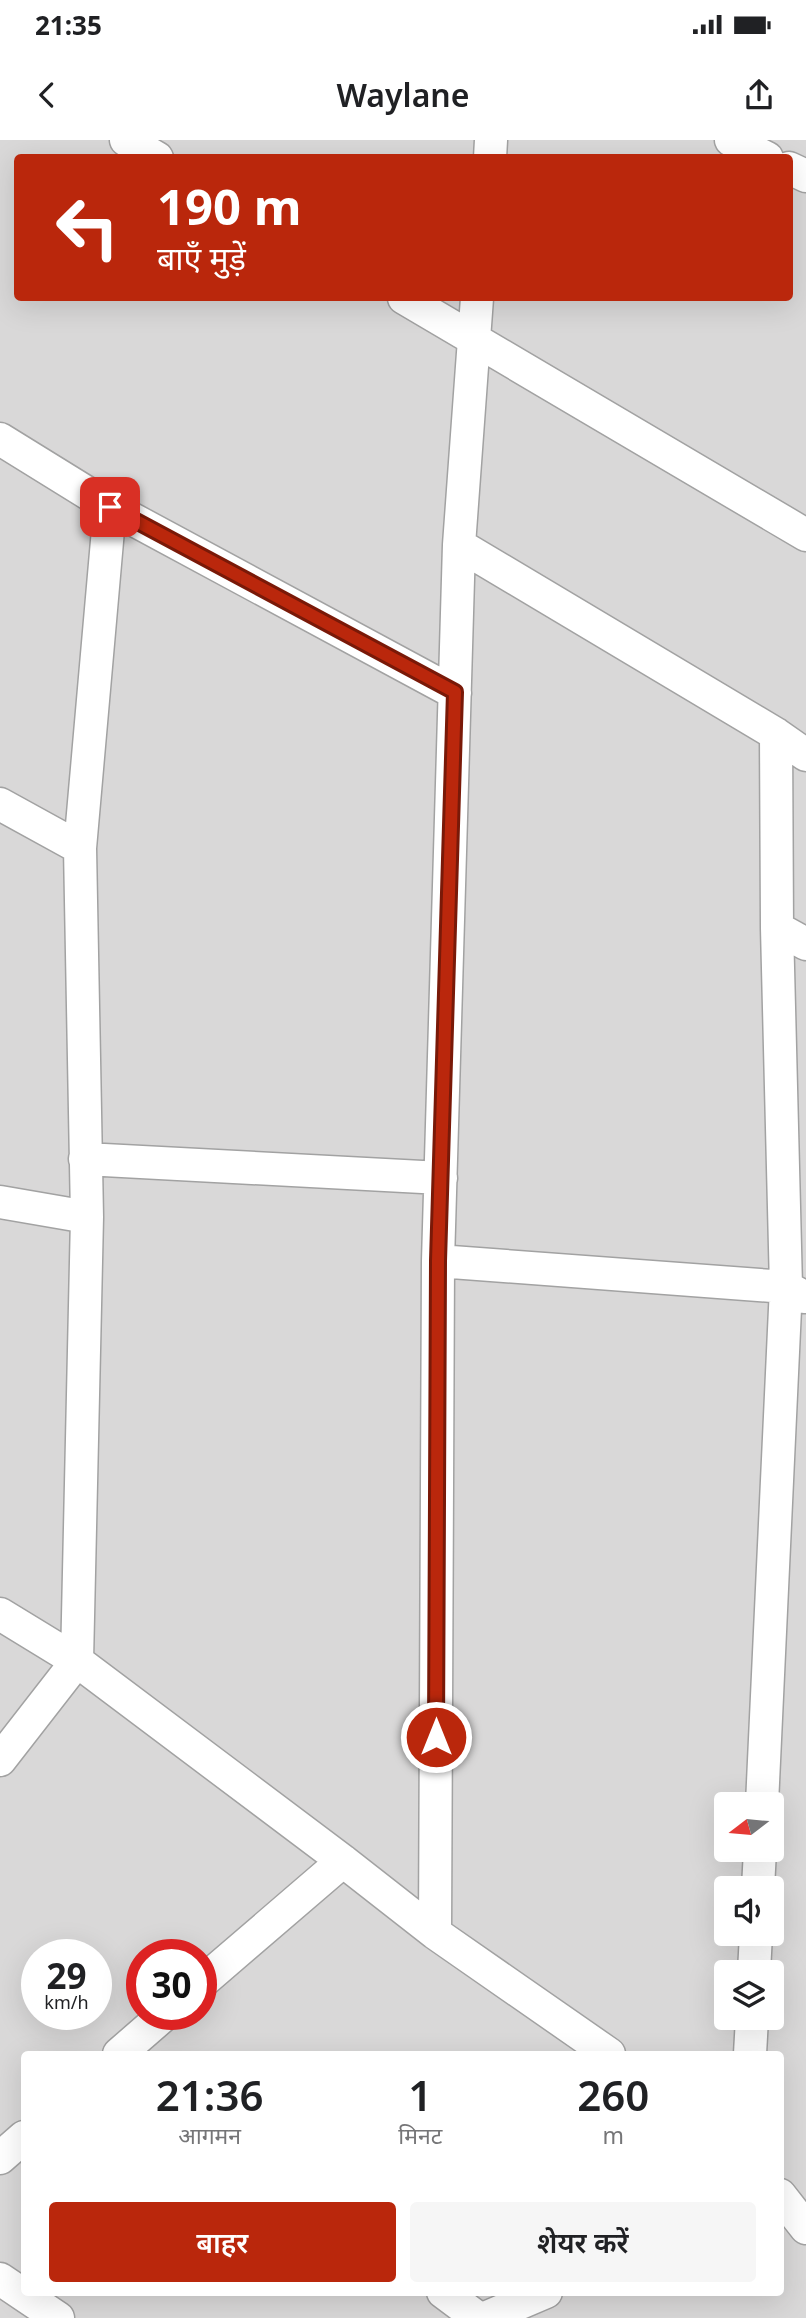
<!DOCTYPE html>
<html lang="hi">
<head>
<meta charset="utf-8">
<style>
  body { margin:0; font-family:"Noto Sans","Noto Sans Devanagari",sans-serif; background:#f6f6f6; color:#202124; height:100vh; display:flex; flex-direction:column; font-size:26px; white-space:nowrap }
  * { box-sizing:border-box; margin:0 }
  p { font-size:23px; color:#757577 }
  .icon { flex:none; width:38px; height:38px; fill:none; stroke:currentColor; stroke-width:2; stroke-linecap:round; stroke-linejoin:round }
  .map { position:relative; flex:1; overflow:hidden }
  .details { position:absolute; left:21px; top:1911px; width:763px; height:245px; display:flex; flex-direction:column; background:#fff; border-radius:7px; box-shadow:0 7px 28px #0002 }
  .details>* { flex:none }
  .hud { position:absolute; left:14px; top:14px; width:779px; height:147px; border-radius:7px; box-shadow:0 7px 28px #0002; background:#ba270c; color:#fff; overflow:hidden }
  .needle { width:46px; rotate:254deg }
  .tools { position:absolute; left:714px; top:1652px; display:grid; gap:14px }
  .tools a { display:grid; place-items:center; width:70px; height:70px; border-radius:7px; background:#fff; box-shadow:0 7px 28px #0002; font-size:35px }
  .speed { position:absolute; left:21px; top:1799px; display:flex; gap:14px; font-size:35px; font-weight:700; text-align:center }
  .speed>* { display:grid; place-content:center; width:91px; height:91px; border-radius:50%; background:#fff; box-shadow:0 7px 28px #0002; line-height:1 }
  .speed small { font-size:18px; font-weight:400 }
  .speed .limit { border:10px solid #d22; background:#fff; color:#111 }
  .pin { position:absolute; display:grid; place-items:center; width:60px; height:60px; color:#fff; margin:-30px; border-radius:14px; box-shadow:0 4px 10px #0006 }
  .me { position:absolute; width:77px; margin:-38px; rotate:0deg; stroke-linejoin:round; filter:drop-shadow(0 0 5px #0008) }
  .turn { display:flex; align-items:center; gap:24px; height:147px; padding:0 28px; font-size:32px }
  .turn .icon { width:91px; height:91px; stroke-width:2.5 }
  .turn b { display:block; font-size:49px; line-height:60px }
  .eta { display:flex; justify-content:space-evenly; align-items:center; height:119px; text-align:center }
  .eta b { font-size:42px; font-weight:600; line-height:49px }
  .primary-button { display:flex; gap:14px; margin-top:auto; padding:14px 28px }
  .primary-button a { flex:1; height:80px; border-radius:7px; background:#ba270c; color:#fff; font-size:28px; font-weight:600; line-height:80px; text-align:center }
  .primary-button a+a { background:#f6f6f6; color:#202124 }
  .status { display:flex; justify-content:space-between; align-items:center; height:49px; padding:0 35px; background:#fff; direction:ltr }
  .status svg { height:19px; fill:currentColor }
  header { display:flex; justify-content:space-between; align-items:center; height:91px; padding:0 28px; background:#fff; font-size:32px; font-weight:600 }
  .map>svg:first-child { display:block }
</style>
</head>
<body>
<div class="status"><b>21:35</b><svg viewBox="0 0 49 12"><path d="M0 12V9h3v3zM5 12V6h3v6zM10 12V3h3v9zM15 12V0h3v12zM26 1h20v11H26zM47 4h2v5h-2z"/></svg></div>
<header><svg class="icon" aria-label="back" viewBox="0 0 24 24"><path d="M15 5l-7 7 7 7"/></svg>Waylane<svg class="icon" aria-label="share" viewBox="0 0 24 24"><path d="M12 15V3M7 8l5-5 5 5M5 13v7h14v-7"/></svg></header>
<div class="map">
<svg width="806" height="2178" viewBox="0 0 806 2178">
  <rect width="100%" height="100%" fill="#eceae1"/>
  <path fill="#d9d8d8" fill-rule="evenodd" d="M0,0H806V2178H0ZM18,18H789V158H18ZM726,1664H772V1710H726ZM726,1748H772V1794H726ZM37,1815H96V1874H37ZM142,1815H201V1874H142ZM726,1832H772V1878H726ZM24,1914H780V2152H24Z"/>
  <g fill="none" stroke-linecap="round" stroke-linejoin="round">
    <defs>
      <path id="minor" d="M126,0L157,18
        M731,0L767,18
        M490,18L491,0
        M789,28L806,36
        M404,158L806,395
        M0,299L110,367L455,553
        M459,405L776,594L806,615
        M0,664L80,708
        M777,788L806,804
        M85,1019L441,1038
        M0,1062L87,1077
        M438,1121L786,1147L804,1157
        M0,1474L77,1521L343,1721L435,1793L609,1914
        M0,1620L77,1521L87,1077L80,708L110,367
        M762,1664L786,1147L777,788L776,594
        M758,1748L760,1710
        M435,1793L438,1121L459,405L477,158
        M754,1832L756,1794
        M201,1843L343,1721
        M119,1914L165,1874
        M750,1914L752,1878
        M0,2018L24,1997
        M780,2055L806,2088
        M0,2139L58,2178
        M443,2152L478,2178
        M485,2178L546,2152"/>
    </defs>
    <use href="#minor" stroke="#a2a2a2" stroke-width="35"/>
    <use href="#minor" stroke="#fff" stroke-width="32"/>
  </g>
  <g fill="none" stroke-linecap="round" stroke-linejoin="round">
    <defs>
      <path id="route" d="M110,367L455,552L438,1121L436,1597"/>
    </defs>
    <use href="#route" stroke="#791908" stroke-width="18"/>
    <use href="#route" stroke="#ba270c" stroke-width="12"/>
  </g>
</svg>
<div class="tools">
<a><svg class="needle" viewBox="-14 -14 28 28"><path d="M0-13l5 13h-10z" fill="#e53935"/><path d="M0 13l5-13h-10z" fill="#757577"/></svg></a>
<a><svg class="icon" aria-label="sound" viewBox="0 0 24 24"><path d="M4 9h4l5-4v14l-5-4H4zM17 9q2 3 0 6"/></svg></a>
<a><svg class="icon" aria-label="layers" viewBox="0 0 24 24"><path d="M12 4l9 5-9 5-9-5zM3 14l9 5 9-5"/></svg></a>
</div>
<div class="speed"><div>29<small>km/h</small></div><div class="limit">30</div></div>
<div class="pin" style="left:110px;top:367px;background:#d93025"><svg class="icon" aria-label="arrive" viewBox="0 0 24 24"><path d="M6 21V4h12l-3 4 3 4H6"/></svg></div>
<svg class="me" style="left:436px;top:1597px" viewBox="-20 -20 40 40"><circle r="17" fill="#ba270c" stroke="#fff" stroke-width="3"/><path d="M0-11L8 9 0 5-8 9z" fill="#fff"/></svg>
<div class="hud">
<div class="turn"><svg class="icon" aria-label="left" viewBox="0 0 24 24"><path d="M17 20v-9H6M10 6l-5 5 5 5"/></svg><div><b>190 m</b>बाएँ मुड़ें</div></div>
</div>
<section class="details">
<div class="eta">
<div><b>21:36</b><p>आगमन</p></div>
<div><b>1</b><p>मिनट</p></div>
<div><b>260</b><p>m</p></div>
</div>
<div class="primary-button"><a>बाहर</a><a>शेयर करें</a></div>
</section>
</div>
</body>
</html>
